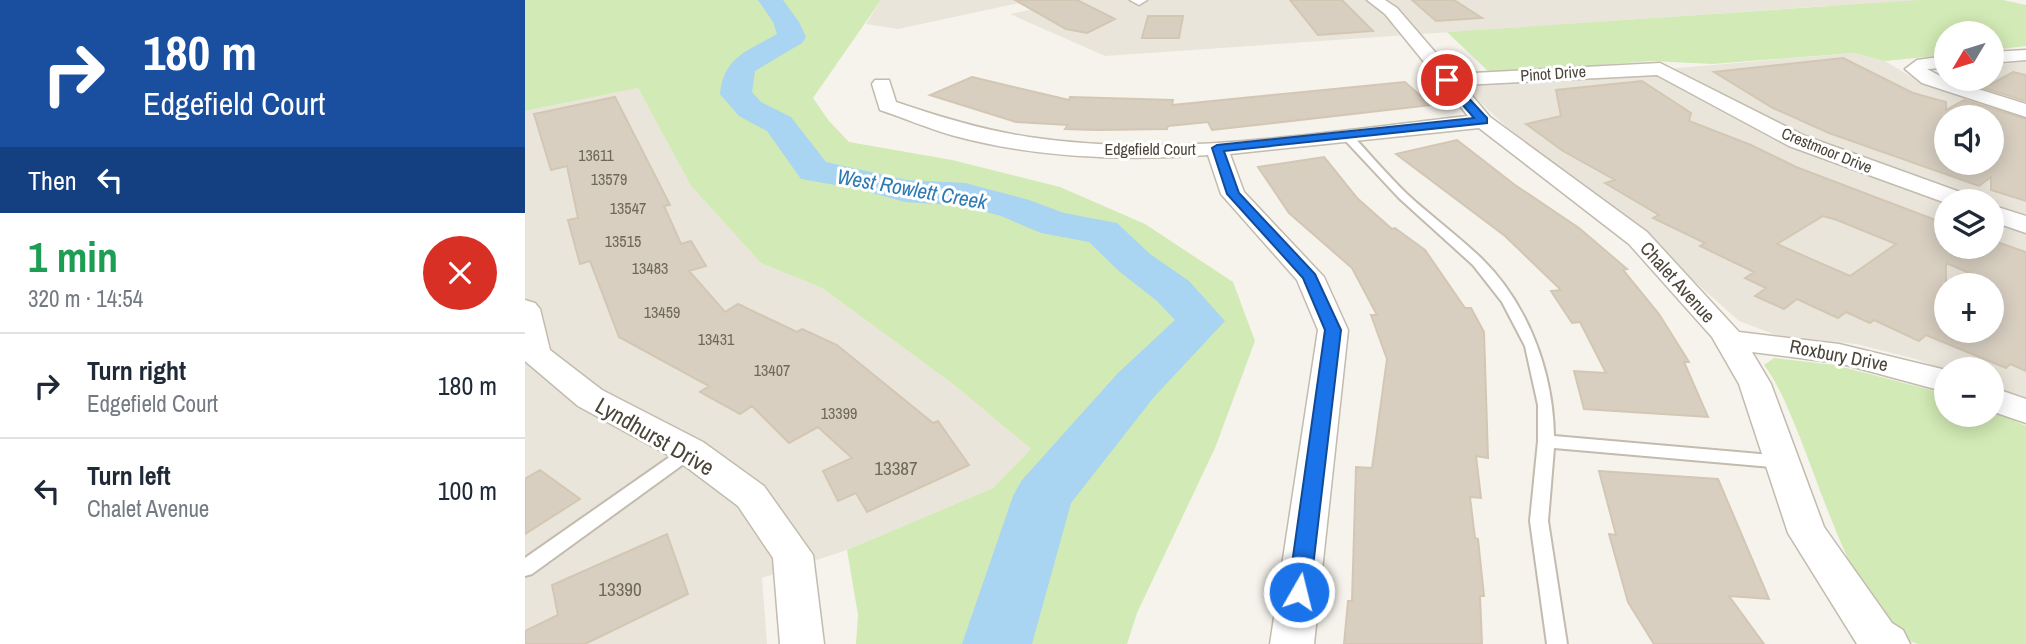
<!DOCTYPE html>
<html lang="en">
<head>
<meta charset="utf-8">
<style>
  body { margin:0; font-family:"Archivo Narrow",sans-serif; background:#f6f6f7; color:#1f2937; height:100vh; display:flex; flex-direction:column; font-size:26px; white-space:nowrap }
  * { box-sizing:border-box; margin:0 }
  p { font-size:23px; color:#747a83 }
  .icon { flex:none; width:38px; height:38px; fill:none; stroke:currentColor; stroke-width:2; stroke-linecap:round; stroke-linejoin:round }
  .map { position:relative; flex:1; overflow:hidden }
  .details { display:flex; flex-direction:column; background:#fff; width:525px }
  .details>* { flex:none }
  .top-card { background:#1a4fa0; color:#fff; overflow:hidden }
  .needle { width:46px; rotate:232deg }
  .fabs { position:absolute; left:1409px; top:21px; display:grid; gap:14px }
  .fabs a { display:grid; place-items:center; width:70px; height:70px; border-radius:50%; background:#fff; box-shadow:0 4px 18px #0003; font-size:35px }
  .pin { position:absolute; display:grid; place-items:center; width:60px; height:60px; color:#fff; margin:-30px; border:4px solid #fff; border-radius:50%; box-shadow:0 2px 7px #0007 }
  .me { position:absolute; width:77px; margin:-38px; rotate:8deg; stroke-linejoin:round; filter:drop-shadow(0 0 5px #0008) }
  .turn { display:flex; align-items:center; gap:24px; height:147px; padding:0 28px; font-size:32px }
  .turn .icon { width:91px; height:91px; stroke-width:2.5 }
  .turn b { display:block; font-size:49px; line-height:60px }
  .then { display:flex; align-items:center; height:66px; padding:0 28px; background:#0003; gap:14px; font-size:26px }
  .round { display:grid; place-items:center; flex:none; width:74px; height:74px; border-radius:37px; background:#f6f6f7 }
  .overview { display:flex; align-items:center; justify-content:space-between; height:119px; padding:0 28px }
  h1 { font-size:42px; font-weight:800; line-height:52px; color:#1e9e55 }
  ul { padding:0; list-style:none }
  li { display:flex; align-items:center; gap:21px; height:105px; padding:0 28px; border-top:2px solid #e0e1e3 }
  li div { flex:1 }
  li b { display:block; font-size:26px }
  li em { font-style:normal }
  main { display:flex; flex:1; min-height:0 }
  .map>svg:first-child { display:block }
</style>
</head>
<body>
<main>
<section class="details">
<div class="top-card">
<div class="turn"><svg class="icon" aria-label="right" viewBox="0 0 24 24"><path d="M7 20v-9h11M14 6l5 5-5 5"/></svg><div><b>180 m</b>Edgefield Court</div></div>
<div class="then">Then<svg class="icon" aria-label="left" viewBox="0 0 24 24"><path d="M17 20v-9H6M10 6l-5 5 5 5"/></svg></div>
</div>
<div class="overview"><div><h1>1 min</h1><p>320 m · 14:54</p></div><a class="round" style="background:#d93025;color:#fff"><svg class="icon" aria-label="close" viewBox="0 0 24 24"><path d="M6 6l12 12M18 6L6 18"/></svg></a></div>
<ul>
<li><svg class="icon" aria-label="right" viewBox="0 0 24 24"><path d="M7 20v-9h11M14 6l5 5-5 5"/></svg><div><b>Turn right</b><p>Edgefield Court</p></div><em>180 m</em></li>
<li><svg class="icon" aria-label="left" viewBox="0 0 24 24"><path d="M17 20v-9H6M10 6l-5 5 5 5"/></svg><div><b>Turn left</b><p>Chalet Avenue</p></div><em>100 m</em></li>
</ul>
</section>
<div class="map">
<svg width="1501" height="644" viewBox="0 0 1501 644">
  <rect width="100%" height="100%" fill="#f6f3ec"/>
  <path fill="#eae5da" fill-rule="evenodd" d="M356,0H508L373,29L341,24Z
    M552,0H1436L1357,11L1301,6L580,56L485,14Z
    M1329,53L1360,61L1385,76L1421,71V79H1466L1467,66L1501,61V402L1467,389L1466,369L1421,371L1391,359L1331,344L1251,335L1214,321L1086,207L999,143L943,91L954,85ZM1421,117H1466V163H1421ZM1421,201H1466V247H1421ZM1421,285H1466V331H1421Z
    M113,88L166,186L236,263L297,288L428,384L506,449L468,488L322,550L237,578L242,644H0V111Z"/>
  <path fill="#d2eab5" d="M0,0H356L288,98L304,121L324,142L427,160L535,187L620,224L708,282L730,341L690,448L612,613L602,644H331L333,615L322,550L468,488L506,449L428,384L297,288L236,263L166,186L113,88L0,111Z
    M1395,0H1478L1501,5V46L1467,50L1466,33H1421V55L1360,61L1329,53L1187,64L1127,61L965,73L922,32Z
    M1249,358L1310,365L1421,394V415H1466L1467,411L1501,426V644C1476,644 1451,644 1426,644C1416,644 1404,644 1394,644C1322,627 1284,422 1239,365Z"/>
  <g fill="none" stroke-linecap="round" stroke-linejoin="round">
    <path fill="#a9d4f2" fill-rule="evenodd" d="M233,0H258L274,22L281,37L277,43L230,71L227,92L236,102L266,117L301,162L382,180L440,183L504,200L539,213L592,223L625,254L664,281L700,321L629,397L546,503L507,644H437L488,496L497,480L593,373L650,320L632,301L595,272L564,242L516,233L476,216L439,206L380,202L333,189L276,179L242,131L214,116L195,94C199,56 223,51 252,34L248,22Z"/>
  </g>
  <path fill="#d8cfc1" stroke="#d3c7b4" stroke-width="2" fill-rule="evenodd" d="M490,0H552L590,19L562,33L541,29Z
    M765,0H817L848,31L793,35Z
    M887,0H929L957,18L911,21Z
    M623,16H658L654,38H617Z
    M1318,58L1388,93L1421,102V110L1439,100L1501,119V201L1466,190V177L1454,186L1304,133L1248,108L1189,72ZM1421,117H1466V163H1421Z
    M1488,72L1501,75V101L1459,88Z
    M447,77L544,100L545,97L648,100L647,105L880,82L906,105L687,130L683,122L643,126L642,129L572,130L540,129L543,125L491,122L405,95Z
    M1117,81L1166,113L1164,121L1226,145L1271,167L1421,224V247H1466V240L1501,252V371L1485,364L1481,368L1401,335L1394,341L1349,320L1345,323L1321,312L1313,318L1272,299L1259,309L1230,296L1241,288L1220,278L1229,272L1175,246L1180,243L1128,218L1134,215L1080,183L1090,180L1038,151L1001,124L1036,116L1031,90ZM1298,216L1312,220L1371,244L1325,276L1252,244ZM1421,263L1466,282V331H1421Z
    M90,97L145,205L139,206L156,244L166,241L181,266L164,271L200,312L213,304L272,332L277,329L312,345L408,423L413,421L444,465L342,512L331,493L313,501L298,471L327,458L293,427L264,443L227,406L215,414L175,392L184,386L94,337L65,261L55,264L43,220L53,218L42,166L26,170L9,114Z
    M932,140L990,185L1054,228L1102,269L1098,270L1134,314L1164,362H1159L1183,417L1059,409L1049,371L1081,373L1055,322L1047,323L1026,291L1036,290L980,236L871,154Z
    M799,157L832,198L867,229L870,228L900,250L940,308H946L959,332L963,458L951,456L956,498L945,497L950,538L953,539L959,596H955L957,644H819L823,601H827L831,467L847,468L862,359L846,315H852L827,268L764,213L733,167Z
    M15,470L55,499L0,534V479Z
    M1074,471L1193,479L1244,599L1204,596L1239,644H1129L1103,602L1084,534L1091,535Z
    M142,534L163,594L60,644H0V631L33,615L27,585Z"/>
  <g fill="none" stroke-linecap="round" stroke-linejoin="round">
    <defs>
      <path id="lane" d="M821,132L825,133C844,153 863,176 883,195C907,217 933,236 956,258C1003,304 1028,371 1029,436L1257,456L1263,458L1265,462L1263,466L1257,468L1029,448L1023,521L1042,644H1022L1005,521L1013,441V405L1000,346L977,302L948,265L874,198L817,137L816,135Z
        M165,445L171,447L173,451L171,455L7,574L0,576V558L159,447Z"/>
      <path id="street" d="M605,0H622L614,5Z
        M842,0H860L872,8L929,74L1135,63L1280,136L1446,196L1449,201H1421V203L1264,146L1132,75L938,85L965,117L1122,232L1214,332L1314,344L1421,370V392L1314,363L1227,352L1246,384L1299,527L1367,623L1378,630L1385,644H1332L1263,533L1214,384L1187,337L1104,244L954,128L705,154L719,192L799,277L823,330L789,644H745L793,330L772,280L696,194L683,155C599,161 509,158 426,135C402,128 379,118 355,110L347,84L350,80H364L371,102C415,117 458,130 504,137C649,159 799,132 943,116L860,14Z
        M1501,50V60L1466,63V52Z
        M1421,56V68L1402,69L1421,79L1501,104V117L1397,83L1380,69L1392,60Z
        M1466,205L1501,216V233L1466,221Z
        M0,300L10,303L15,309L25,350L77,390L178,442L239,486L288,555L299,644H255L248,558L213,506L152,460L53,406L0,361Z
        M1466,387L1501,399V423L1466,411Z"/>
    </defs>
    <use href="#lane" stroke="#c2bbae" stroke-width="4"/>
    <use href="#street" stroke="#c2bbae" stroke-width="3"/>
    <use href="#lane" fill="#fff" fill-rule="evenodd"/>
    <use href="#street" fill="#fff" fill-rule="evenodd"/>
  </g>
  <path fill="#1a73e8" stroke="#114b97" stroke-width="2" d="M918,78H925L962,118V123L699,151L714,193L790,274L816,330L785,592L782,598L774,601L766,598L763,592L800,330L778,278L702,194L687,148L692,145L949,118L918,82Z"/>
  <g text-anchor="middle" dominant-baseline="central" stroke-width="6" stroke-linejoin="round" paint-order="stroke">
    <g font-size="16" fill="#4b4439" stroke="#fff">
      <text transform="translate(1028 73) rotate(-4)">Pinot Drive</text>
      <text x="625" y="149">Edgefield Court</text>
      <text transform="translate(1302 150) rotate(22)">Crestmoor Drive</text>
    </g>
    <g font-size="16" fill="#6e675b">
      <text x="71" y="155">13611</text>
      <text x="84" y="179">13579</text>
      <text x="103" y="208">13547</text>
      <text x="98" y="241">13515</text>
      <text x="125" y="268">13483</text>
      <text x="137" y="312">13459</text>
      <text x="191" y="339">13431</text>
      <text x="247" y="370">13407</text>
      <text x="314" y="413">13399</text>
    </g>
    <g font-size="19" fill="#4b4439" stroke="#fff">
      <text transform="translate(1153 282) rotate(48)">Chalet Avenue</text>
      <text transform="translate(1314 355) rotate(11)">Roxbury Drive</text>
    </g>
    <g font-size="19" fill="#6e675b">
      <text x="371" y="468">13387</text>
      <text x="95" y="589">13390</text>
    </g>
    <g font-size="21" font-style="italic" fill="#2e7ab2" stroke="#fff">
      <text transform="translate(387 189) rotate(10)">West Rowlett Creek</text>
    </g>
    <g font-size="23" fill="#4b4439" stroke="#fff">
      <text transform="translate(130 436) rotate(30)">Lyndhurst Drive</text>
    </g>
  </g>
</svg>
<div class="fabs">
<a><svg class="needle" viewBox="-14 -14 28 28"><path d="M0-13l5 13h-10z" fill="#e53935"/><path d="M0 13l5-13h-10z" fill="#747a83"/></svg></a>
<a><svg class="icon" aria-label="sound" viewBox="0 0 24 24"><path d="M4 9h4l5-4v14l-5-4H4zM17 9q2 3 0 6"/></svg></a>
<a><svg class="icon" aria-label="layers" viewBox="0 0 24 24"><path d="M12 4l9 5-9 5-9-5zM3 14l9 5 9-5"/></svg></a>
<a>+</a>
<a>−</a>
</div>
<div class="pin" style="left:922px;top:80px;background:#d93025"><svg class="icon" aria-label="arrive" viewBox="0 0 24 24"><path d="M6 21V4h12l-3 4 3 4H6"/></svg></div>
<svg class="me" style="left:774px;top:592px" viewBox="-20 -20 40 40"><circle r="17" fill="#1a73e8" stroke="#fff" stroke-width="3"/><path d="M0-11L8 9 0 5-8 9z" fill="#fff"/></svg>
</div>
</main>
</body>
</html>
